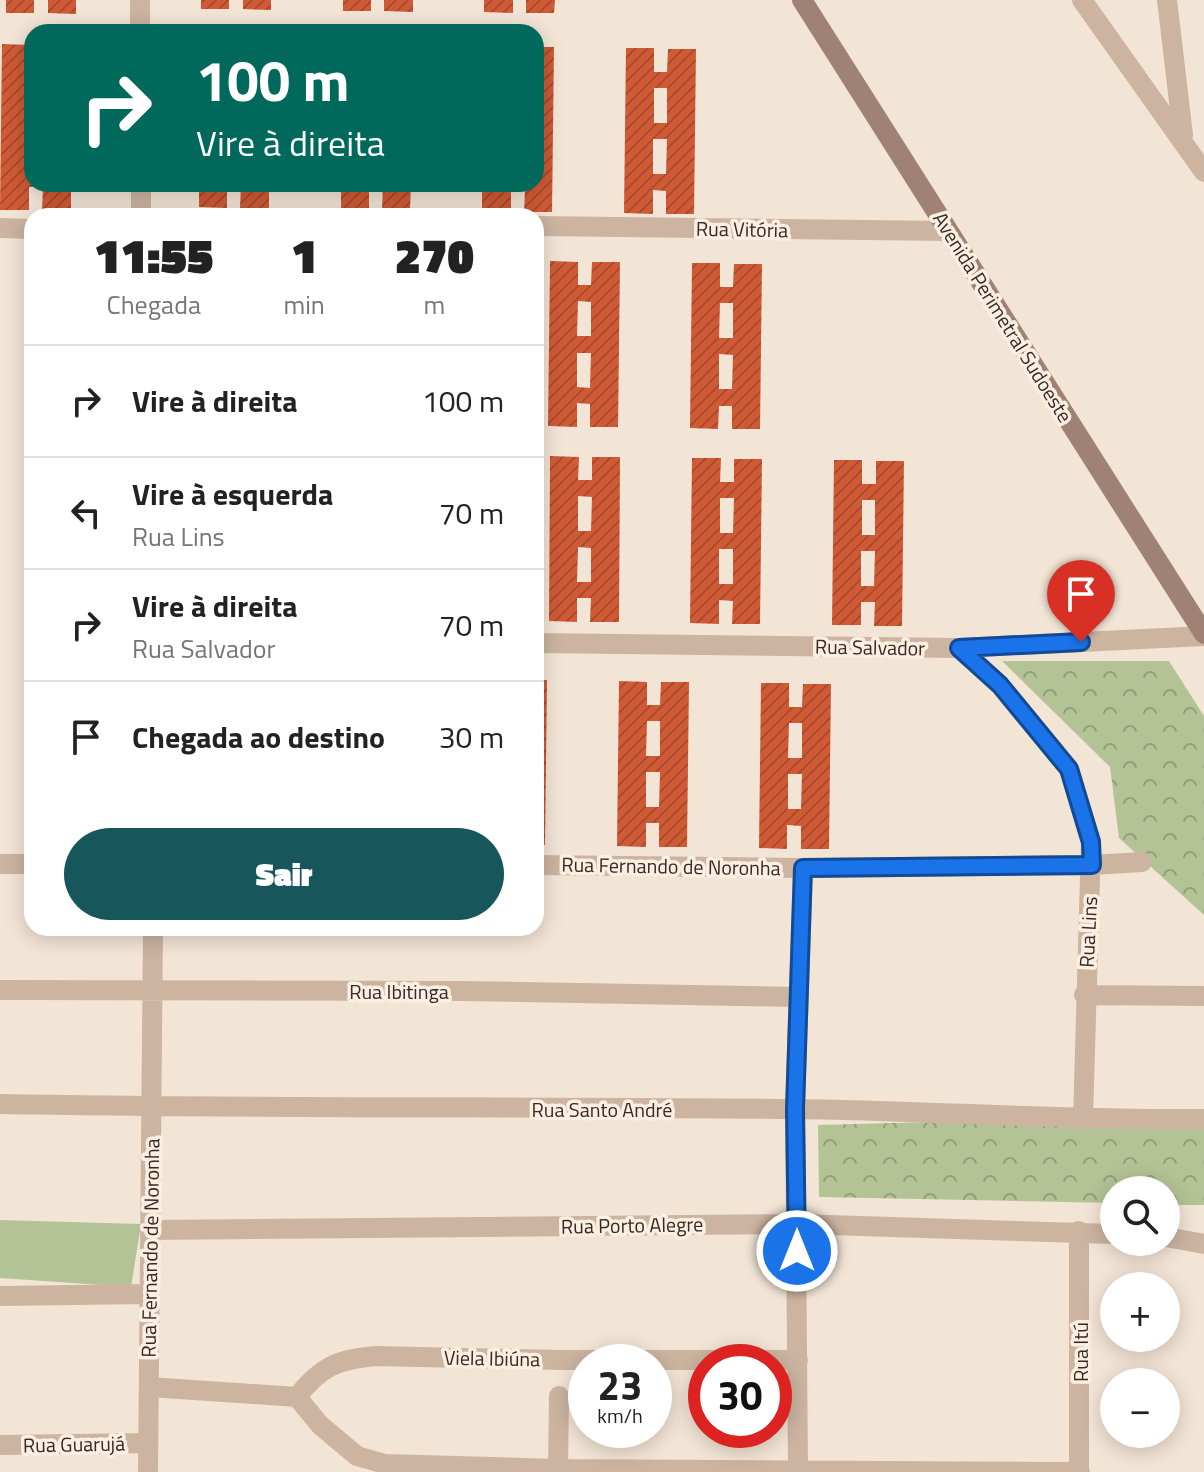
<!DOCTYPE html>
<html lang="pt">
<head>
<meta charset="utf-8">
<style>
  body { margin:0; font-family:"Titillium Web",sans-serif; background:#f2f2f2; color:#222; height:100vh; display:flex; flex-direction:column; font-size:30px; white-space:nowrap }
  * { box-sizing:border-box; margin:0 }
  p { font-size:26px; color:#767676 }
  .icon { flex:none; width:44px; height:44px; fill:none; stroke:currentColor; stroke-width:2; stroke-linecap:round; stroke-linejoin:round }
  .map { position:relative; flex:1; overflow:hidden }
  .sheet { position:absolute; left:24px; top:208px; width:520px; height:728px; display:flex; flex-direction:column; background:#fff; border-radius:24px; box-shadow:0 4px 20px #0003 }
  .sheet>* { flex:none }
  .top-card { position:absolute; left:24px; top:24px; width:520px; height:168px; border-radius:24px; box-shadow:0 4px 20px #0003; background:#00695c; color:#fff; overflow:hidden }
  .tools { position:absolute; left:1100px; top:1176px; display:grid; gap:16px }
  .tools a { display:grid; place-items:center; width:80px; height:80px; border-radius:50%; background:#fff; box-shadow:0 4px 20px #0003; font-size:40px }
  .speed { position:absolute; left:568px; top:1344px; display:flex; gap:16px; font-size:40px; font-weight:700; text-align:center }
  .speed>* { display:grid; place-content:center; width:104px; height:104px; border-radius:50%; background:#fff; box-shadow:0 4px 20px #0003; line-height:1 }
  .speed small { font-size:20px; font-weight:400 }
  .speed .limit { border:12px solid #d22; background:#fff; color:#111 }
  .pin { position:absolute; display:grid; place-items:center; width:68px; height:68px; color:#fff; margin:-82px -34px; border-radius:50% 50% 50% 0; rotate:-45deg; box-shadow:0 0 8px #0007 }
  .pin .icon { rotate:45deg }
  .me { position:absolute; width:88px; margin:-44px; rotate:0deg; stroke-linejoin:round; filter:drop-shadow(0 0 6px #0008) }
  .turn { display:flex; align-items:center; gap:28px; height:168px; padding:0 40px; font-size:36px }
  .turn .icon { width:104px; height:104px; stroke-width:2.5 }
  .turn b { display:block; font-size:56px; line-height:68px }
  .eta { display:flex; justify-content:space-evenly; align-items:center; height:136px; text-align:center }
  .eta b { font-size:48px; font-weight:800; line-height:56px }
  .cta { display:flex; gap:16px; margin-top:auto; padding:16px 40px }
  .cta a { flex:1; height:92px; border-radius:48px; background:#17565a; color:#fff; font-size:32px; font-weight:800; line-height:92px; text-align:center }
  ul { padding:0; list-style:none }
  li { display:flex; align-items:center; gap:24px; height:112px; padding:0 40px; border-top:2px solid #e0e0e0 }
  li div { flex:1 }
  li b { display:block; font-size:30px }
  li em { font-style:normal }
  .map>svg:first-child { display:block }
</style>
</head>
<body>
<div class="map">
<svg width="1204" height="1472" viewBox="0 0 1204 1472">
  <defs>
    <pattern id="forest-crowns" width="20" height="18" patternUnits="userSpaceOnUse" patternTransform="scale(2)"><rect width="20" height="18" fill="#b4c395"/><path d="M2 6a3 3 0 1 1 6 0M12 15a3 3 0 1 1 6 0" fill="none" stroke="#939f79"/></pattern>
    <pattern id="building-hatch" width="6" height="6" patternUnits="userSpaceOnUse" patternTransform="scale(2)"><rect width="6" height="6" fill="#d15a36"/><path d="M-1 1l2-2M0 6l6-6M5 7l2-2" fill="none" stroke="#aa4b2d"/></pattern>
  </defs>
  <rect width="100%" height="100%" fill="#f3e5d6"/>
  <path fill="#b4c395" d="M0,1220L141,1224L131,1287L0,1278Z"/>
  <path fill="url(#forest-crowns)" d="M1002,661H1169L1204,716V915L1119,838L1110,767Z
    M1204,1115V1205H1166V1190H1114V1203L819,1197L818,1125Z"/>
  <path fill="url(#building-hatch)" fill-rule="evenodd" d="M6,0H34V13H6Z
    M48,0H76V14L48,13Z
    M201,0H229V9H201Z
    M243,0H271V10L243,9Z
    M343,0H371V11H343Z
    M384,0H413V12L384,11Z
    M484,0H513V13L484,12Z
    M526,0H555L554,13H526Z
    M2,44L31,45L30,119H32V136H30L29,170H32V184H71V211L42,210L43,187H29V210H0Z
    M536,47H554L552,212H524L525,189L511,188V212L482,211V184H536Z
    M626,48H654V72H667L668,49H696L694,214H666V191L653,190V214L624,213ZM654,88H667V123H654ZM653,139H667L666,174H653Z
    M199,184H227V208L199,207Z
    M241,184H269V208H240Z
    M341,184H369V210H341Z
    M383,184H411L410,210H382Z
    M550,261L578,262V285H591L592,262H620L618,427H590V404L577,403V427L548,426ZM578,301L591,302V336H577ZM577,353H591L590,388L577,387Z
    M692,263H720V287H733L734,264H762L760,429H732V406H719L718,429L690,428ZM720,303H733V338H719ZM719,354L733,355L732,389H719Z
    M550,456L579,457L578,480H592V457H620L619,622H590L591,598H577V622L549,621ZM578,496L592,497L591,531H578ZM578,547L591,548V582H577Z
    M692,458H721L720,482H734V459H762L760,624H732L733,601L719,600V624L690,623ZM720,498H734L733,533H720ZM719,549H733V584H719Z
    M834,460H862V484H876V461H904L902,626H874L875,602H861V625H832ZM862,500H875V535H862ZM861,551H875L874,586H861Z
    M536,680H547L545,845H536Z
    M619,681L647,682V705H660L661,682H689L687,847H659V823H646V847L617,846ZM647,721H660V756H646ZM646,772H660L659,807H646Z
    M761,683H789V707H802L803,684H831L829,849H801V826L787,825V849L759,848ZM789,723H802V758H788ZM788,774H802L801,809H788Z"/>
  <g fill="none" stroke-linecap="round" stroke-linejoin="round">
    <path stroke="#ccb4a1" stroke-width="20" d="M140,0V32
      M1082,0L1204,172
      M1167,0L1183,135
      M141,184V216
      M536,226L948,231
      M0,228L32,229
      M536,643L959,648L1204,636
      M959,648L1000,685L1069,769L1091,842L1083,1120
      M0,864H32
      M536,865L803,868L1092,865L1142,862
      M0,990L463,991L799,997
      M1084,995L1204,996
      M0,1104C264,1109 528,1106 793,1109C930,1111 1067,1120 1204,1119
      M149,1230L797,1224L1114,1234
      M1079,1231V1472
      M1166,1237L1204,1244
      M0,1296L148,1294
      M149,1387L297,1397L320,1425L357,1456L385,1464L558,1469L1080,1472
      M297,1397C320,1367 338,1359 376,1356L560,1360H798
      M0,1445L148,1443
      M798,1469L795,1109L803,868
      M148,1472L153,928
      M558,1472L559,1396"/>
    <path stroke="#9f8273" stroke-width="20" d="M802,0L1204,634"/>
  </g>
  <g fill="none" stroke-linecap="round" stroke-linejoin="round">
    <defs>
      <path id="route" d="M797,1251L795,1109L803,868L1092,865L1091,842L1069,769L1000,685L959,648L1081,642"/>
    </defs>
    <use href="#route" stroke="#114b97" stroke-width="20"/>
    <use href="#route" stroke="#1a73e8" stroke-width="14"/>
  </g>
  <g text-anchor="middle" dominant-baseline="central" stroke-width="7" stroke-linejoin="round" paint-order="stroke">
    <g font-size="20" fill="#352a25" stroke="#fbefe2">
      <text transform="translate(742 229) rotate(1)">Rua Vitória</text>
      <text transform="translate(1003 317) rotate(58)">Avenida Perimetral Sudoeste</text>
      <text transform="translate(870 647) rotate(1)">Rua Salvador</text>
      <text transform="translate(671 866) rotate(1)">Rua Fernando de Noronha</text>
      <text transform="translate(1088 932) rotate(-87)">Rua Lins</text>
      <text x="399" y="991">Rua Ibitinga</text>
      <text x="602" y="1109">Rua Santo André</text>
      <text transform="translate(632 1225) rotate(-1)">Rua Porto Alegre</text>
      <text transform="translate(150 1248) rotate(-89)">Rua Fernando de Noronha</text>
      <text transform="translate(1080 1352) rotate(-90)">Rua Itú</text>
      <text transform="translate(492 1358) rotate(1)">Viela Ibiúna</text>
      <text transform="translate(74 1444) rotate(-1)">Rua Guarujá</text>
    </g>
  </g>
</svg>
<div class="tools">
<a><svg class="icon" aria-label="search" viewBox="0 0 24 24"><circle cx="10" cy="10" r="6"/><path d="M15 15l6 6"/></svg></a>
<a>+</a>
<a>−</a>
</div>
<div class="speed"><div>23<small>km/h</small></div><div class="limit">30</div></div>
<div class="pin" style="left:1081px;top:642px;background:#d93025"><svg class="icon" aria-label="arrive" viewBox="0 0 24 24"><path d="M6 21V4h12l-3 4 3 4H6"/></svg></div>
<svg class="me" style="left:797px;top:1251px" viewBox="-20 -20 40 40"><circle r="17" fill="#1a73e8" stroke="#fff" stroke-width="3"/><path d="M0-11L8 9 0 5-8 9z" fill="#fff"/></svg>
<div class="top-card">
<div class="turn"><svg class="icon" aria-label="right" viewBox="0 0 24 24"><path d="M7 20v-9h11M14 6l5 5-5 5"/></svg><div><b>100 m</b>Vire à direita</div></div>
</div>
<section class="sheet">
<div class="eta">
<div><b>11:55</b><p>Chegada</p></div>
<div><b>1</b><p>min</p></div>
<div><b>270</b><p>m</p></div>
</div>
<ul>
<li><svg class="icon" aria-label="right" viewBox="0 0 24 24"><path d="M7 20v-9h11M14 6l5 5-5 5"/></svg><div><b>Vire à direita</b></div><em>100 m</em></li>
<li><svg class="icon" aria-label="left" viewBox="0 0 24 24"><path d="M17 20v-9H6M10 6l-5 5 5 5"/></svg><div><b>Vire à esquerda</b><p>Rua Lins</p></div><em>70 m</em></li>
<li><svg class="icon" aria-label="right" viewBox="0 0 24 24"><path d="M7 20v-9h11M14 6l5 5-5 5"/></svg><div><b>Vire à direita</b><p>Rua Salvador</p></div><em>70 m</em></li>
<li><svg class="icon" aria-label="arrive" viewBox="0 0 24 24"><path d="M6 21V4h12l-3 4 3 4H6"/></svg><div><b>Chegada ao destino</b></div><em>30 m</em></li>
</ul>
<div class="cta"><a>Sair</a></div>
</section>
</div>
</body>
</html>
